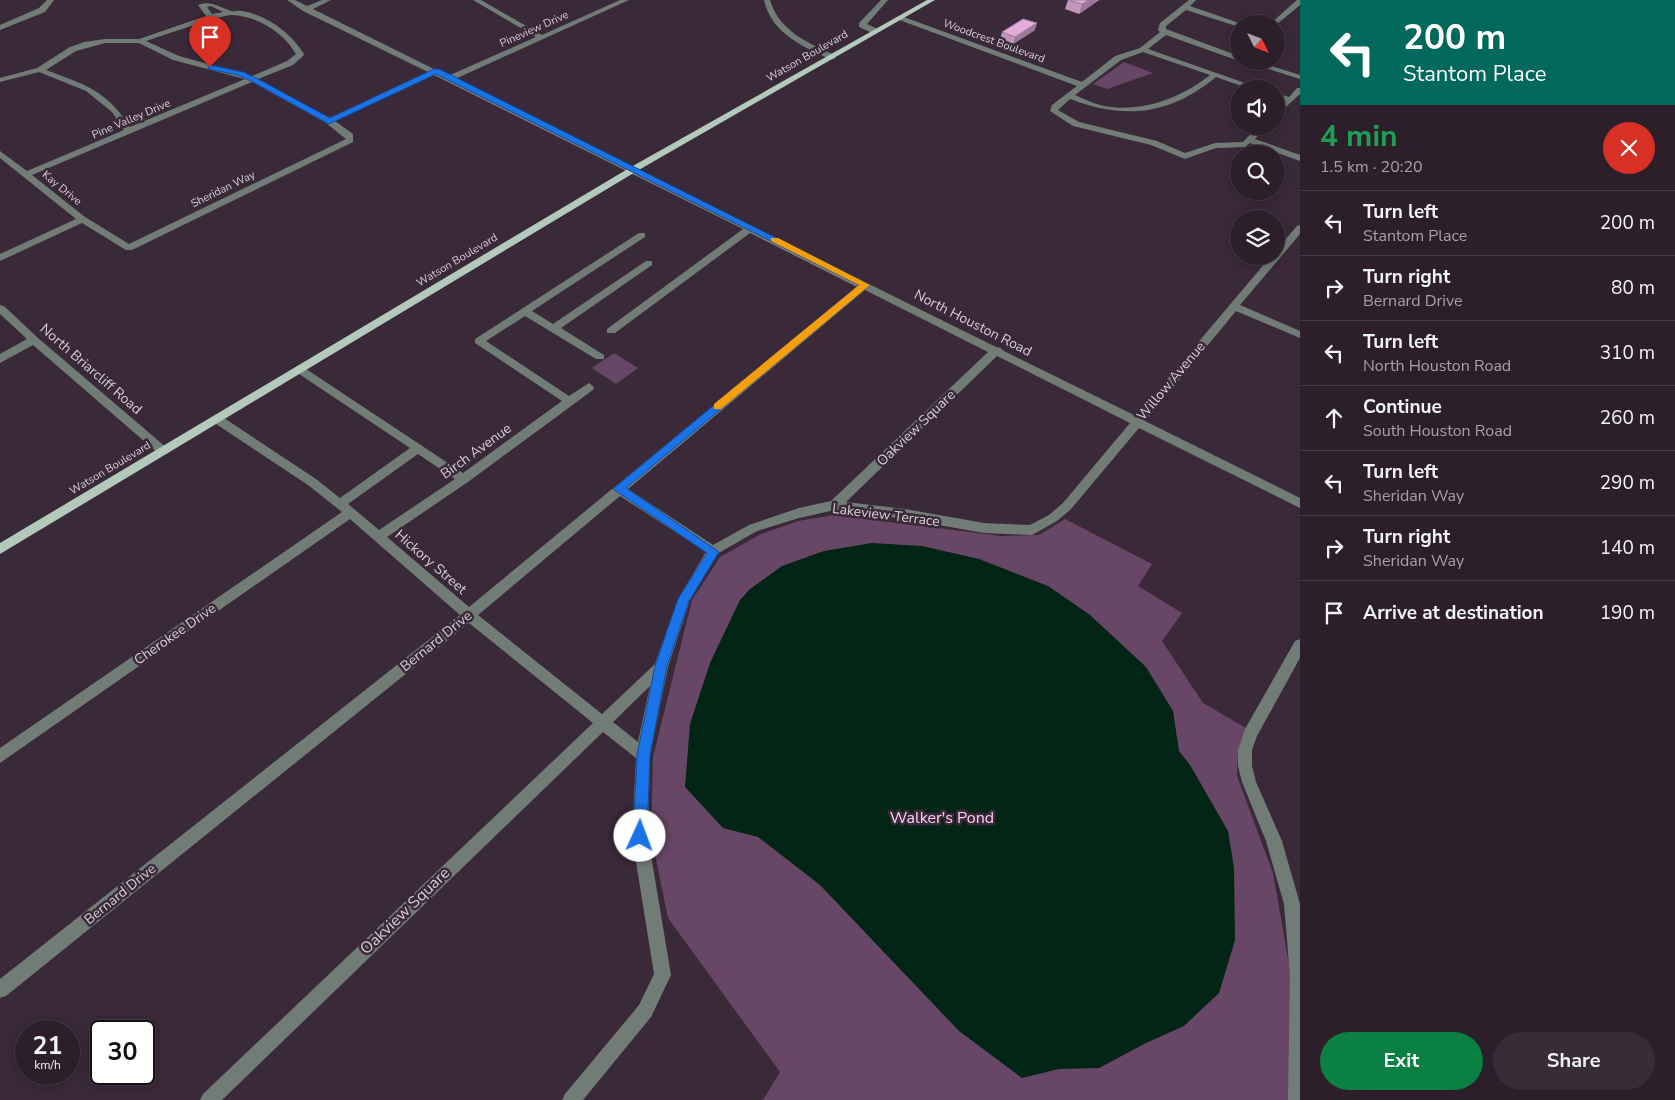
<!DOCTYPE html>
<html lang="en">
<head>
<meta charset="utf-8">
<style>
  body { margin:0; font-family:"Nunito Sans",sans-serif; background:#382c36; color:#f1f3f6; height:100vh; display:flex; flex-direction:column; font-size:19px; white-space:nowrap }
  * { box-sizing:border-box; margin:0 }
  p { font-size:16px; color:#a6a2a8 }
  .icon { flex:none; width:28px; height:28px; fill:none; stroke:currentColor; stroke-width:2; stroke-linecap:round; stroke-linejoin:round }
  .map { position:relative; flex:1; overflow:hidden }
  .sheet { display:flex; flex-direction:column; background:#2c1f2a; width:375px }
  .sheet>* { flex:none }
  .guide { background:#00695c; color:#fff; overflow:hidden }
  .needle { width:32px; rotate:132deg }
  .fabs { position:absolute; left:1230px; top:15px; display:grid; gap:10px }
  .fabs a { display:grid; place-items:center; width:55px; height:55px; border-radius:50%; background:#2c1f2a; box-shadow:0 2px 12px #0003,0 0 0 1px #483d47; font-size:25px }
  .speed { position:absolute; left:15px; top:1020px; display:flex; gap:10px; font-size:25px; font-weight:700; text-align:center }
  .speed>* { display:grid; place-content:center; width:65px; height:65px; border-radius:50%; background:#2c1f2a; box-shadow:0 2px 12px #0003,0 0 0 1px #483d47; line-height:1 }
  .speed small { font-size:12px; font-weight:400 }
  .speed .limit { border:2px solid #111; border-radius:8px; background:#fff; color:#111 }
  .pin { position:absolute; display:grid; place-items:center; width:42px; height:42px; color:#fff; margin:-51px -21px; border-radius:50% 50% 50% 0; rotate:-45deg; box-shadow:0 0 5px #0007 }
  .pin .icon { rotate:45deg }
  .me { position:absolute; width:55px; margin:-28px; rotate:2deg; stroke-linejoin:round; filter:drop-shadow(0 0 4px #0008) }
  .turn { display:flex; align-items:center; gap:18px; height:105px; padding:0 20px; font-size:22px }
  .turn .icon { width:65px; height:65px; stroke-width:2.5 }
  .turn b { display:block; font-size:35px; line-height:42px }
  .round { display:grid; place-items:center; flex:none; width:52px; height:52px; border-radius:26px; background:#382c36 }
  .overview { display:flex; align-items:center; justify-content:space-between; height:85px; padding:0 20px }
  h1 { font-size:30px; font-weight:700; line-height:38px; color:#1e9e55 }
  .action { display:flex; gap:10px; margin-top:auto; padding:10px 20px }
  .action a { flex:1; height:58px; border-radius:30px; background:#0b8043; color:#fff; font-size:20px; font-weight:700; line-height:58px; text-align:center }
  .action a+a { background:#382c36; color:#f1f3f6 }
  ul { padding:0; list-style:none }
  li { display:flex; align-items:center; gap:15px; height:65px; padding:0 20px; border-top:1px solid #483d47 }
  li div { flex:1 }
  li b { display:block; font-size:19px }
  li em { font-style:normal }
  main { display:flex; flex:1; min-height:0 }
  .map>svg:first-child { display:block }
</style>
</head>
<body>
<main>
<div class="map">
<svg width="1300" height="1100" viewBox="0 0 1300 1100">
  <rect width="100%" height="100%" fill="#3a2938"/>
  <path fill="#684665" d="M1124,62L1153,73L1107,89L1093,84Z
    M614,353L638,368L616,384L592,368Z
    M834,515L1001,536L1039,535L1065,519L1152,564L1138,586L1182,613L1162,641L1203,703L1246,728L1238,751L1237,776L1273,873L1292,981L1290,1100H763L780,1072L668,918L651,835L653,757L692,600L720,557L761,534L798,521Z"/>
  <path fill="#022515" d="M872,543L922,546L979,559L1048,586L1090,615L1146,667L1173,711L1179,751L1190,765L1228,831L1234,868L1235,940L1219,993L1184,1026L1146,1043L1099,1068L1059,1069L1022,1078L959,1031L820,885L758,837L723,828L685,787L690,724L710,663L740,600L750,589L782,566L824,551Z"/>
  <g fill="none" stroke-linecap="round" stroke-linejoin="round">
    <path fill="#727c76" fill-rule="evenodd" d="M47,0H54L45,12L0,30V25L39,8Z
      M287,0H295L307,6L322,0H331L313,9L448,76L536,37L473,0H481L542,35L620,0H629L455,79L996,347L1001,348L1002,350L1136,416L1271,256H1276V250L1297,226L1300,225V234L1240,305L1300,331V338L1236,311L1145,421L1300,498V508L1139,428L1071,509L1057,521L1032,535L984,533L905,519L835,510L799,518L757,531L717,554L690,600L668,667L650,755L648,837L671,975L651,1017L583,1100H562L565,1094L639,1005L654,974L632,837L636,758L603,732L222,1100H200L203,1094L593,723L469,623L6,996L0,998V979L460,615L350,519L0,763V748L342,512L308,485L213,422L211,419L213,416H221L316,479L340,498L410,448L296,372L295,369L300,365L463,473L562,401L475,343V339L639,233H645V237L532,311L553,324L646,261H652V265L561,328L604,355V359H596L525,316L486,341L569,396L589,383L594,387L593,390L468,482L387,537L469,607L857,287L750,233L615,333H607V329L743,229L434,75L335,121L353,134V142L132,250H126L82,223L0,261V254L76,219L0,158V151L27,171L124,130L112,112L86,91L39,72L0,82V78L37,68L70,47L84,42L105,39H139L206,16L198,5C210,0 219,7 231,11C234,12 238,10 242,11C267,15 291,33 304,54L303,56L293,65L258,79L329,118L428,72L303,11ZM211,6L223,12L212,14L207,7ZM230,15C256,15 283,32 296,54L287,61L252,76L179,56L146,41L212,19ZM105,43H139L173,60L245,79L130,127C106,90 86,85 46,70L76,51ZM252,82L326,123L346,139L129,244L85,217L32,175ZM865,290L988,352L831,501L799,508L749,525L713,545L628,489ZM997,356L1130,423L1063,503L1049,515L1030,525L984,523L905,509L846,502ZM418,454L455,479L379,530L348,504ZM620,496L706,552L678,599L655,664L602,714L478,615ZM650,686L638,742L613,722Z
      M764,0H770C779,31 808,43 835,55V59C827,59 820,54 813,51C790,40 770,26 764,0Z
      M881,0H888L867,24L878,29V33H872L859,27V23Z
      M1189,0H1196L1190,6L1242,24L1236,26L1186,10L1166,26V29L1239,56V61L1166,35L1148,49L1262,89H1250L1216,77C1170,115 1125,120 1070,99L1058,110L1079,122L1157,141L1185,153L1215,143L1243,142L1258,126H1267L1255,139L1300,155V161L1250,143L1245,147L1216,148L1185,159L1151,145L1073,126L1050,111L1052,105L1077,86L894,18L901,16L1082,82L1115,56L1140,48L1160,32L1158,30L1160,23ZM1143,52L1210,75C1181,98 1142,113 1104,106C1094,104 1084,99 1075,95L1121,60Z
      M1297,0H1300V5L1276,25L1270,24Z
      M1243,61H1256L1300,75V79Z
      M1297,88H1300V94L1276,116V109L1285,101L1276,98V93L1289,97Z
      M0,305L4,306L38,338L167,448L169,451L167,454H159L33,345L0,363V354L27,339L0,314Z
      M1300,639V658L1257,736L1252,750V766L1256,782L1282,841L1300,904V1100H1288L1290,976L1284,904L1266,841L1242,782L1238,766V750L1245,729L1295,641Z"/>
    <path fill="#b3c9bb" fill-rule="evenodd" d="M927,0H935L637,171L0,554V543L631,167Z"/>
  </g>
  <path fill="#c195bc" d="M1068,0H1099L1079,14L1065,9Z
    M1035,30L1013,44L1000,39L1002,32Z"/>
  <path fill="#9d7999" d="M1089,0H1099L1079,14L1082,4Z
    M1037,23L1035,30L1013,44L1015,37Z"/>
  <path fill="#e0addb" stroke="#9d7999" d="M1068,0H1089L1082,4Z
    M1023,19L1037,23L1015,37L1002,32Z"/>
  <path fill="#1a73e8" stroke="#114b97" d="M210,65L243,72L256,78L330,118L434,69H439L870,285L626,488L719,552L689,601L667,666L650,755L647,836L645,841L640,843L635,841L633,836L637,755L655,666L678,599L707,553L613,489L859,285L436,74L329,124L251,81L238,75L208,69Z"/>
  <path fill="#f59e0b" d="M771,238H778L870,285L721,409H714V404L859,285L771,241Z"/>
  <g text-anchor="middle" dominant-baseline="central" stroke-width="5" stroke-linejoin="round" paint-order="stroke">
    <g font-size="11" fill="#d9ced7" stroke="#3a2938">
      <text transform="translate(534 29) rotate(-24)">Pineview Drive</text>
      <text transform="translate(994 41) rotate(20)">Woodcrest Boulevard</text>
      <text transform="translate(807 56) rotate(-30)">Watson Boulevard</text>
      <text transform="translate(131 119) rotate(-23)">Pine Valley Drive</text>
      <text transform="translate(62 188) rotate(39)">Kay Drive</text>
      <text transform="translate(223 189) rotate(-26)">Sheridan Way</text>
      <text transform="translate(457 260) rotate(-31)">Watson Boulevard</text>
      <text transform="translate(110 468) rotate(-31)">Watson Boulevard</text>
    </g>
    <g font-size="14" fill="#d9ced7" stroke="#3a2938">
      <text transform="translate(973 323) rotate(27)">North Houston Road</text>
      <text transform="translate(91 369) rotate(41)">North Briarcliff Road</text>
      <text transform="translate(1171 381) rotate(-50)">Willow Avenue</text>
      <text transform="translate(916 428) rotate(-44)">Oakview Square</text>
      <text transform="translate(476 451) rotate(-36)">Birch Avenue</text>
      <text transform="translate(886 515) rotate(7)">Lakeview Terrace</text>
      <text transform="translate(431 562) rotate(41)">Hickory Street</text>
      <text transform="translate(175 634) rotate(-35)">Cherokee Drive</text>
      <text transform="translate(436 641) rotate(-39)">Bernard Drive</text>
      <text transform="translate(120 894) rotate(-39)">Bernard Drive</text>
    </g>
    <g font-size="16" fill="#fcd1f7" stroke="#3a2938">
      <text x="942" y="818">Walker's Pond</text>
    </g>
    <g font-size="16" fill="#d9ced7" stroke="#3a2938">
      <text transform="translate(405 911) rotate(-44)">Oakview Square</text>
    </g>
  </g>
</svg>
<div class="fabs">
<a><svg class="needle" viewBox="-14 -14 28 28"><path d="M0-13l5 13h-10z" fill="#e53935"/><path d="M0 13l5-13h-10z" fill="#a6a2a8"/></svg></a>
<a><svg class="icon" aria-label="sound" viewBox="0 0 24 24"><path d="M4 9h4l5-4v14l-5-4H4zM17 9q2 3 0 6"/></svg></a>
<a><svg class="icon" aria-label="search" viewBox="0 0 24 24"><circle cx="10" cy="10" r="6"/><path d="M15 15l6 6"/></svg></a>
<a><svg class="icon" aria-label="layers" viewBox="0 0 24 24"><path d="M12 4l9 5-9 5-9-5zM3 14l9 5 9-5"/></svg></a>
</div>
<div class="speed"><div>21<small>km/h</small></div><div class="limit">30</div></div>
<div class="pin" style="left:210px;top:67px;background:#d93025"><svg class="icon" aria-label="arrive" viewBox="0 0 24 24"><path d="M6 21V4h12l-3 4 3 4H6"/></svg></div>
<svg class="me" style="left:640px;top:836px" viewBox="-20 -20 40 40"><circle r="19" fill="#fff"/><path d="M0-13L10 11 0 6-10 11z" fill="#1a73e8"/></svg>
</div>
<section class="sheet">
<div class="guide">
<div class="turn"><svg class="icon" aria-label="left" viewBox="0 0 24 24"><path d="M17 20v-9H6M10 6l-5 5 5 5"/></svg><div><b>200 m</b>Stantom Place</div></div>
</div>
<div class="overview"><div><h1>4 min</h1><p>1.5 km · 20:20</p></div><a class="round" style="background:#d93025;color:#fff"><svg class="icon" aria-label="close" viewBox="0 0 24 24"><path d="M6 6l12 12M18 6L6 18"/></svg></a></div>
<ul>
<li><svg class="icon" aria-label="left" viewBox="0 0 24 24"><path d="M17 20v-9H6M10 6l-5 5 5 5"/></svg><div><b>Turn left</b><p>Stantom Place</p></div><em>200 m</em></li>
<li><svg class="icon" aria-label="right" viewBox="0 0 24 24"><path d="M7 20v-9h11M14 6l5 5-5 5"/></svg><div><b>Turn right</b><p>Bernard Drive</p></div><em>80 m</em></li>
<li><svg class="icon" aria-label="left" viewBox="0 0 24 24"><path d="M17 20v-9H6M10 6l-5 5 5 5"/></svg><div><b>Turn left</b><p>North Houston Road</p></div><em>310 m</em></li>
<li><svg class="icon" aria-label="ahead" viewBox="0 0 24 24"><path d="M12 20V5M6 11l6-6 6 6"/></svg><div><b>Continue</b><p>South Houston Road</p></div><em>260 m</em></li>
<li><svg class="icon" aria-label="left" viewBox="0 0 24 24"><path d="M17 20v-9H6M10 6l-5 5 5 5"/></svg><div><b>Turn left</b><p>Sheridan Way</p></div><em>290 m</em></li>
<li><svg class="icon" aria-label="right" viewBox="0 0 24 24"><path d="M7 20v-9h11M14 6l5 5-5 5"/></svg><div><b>Turn right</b><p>Sheridan Way</p></div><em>140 m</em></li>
<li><svg class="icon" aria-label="arrive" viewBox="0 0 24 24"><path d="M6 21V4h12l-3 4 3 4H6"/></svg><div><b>Arrive at destination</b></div><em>190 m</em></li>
</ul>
<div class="action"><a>Exit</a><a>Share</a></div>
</section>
</main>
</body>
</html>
